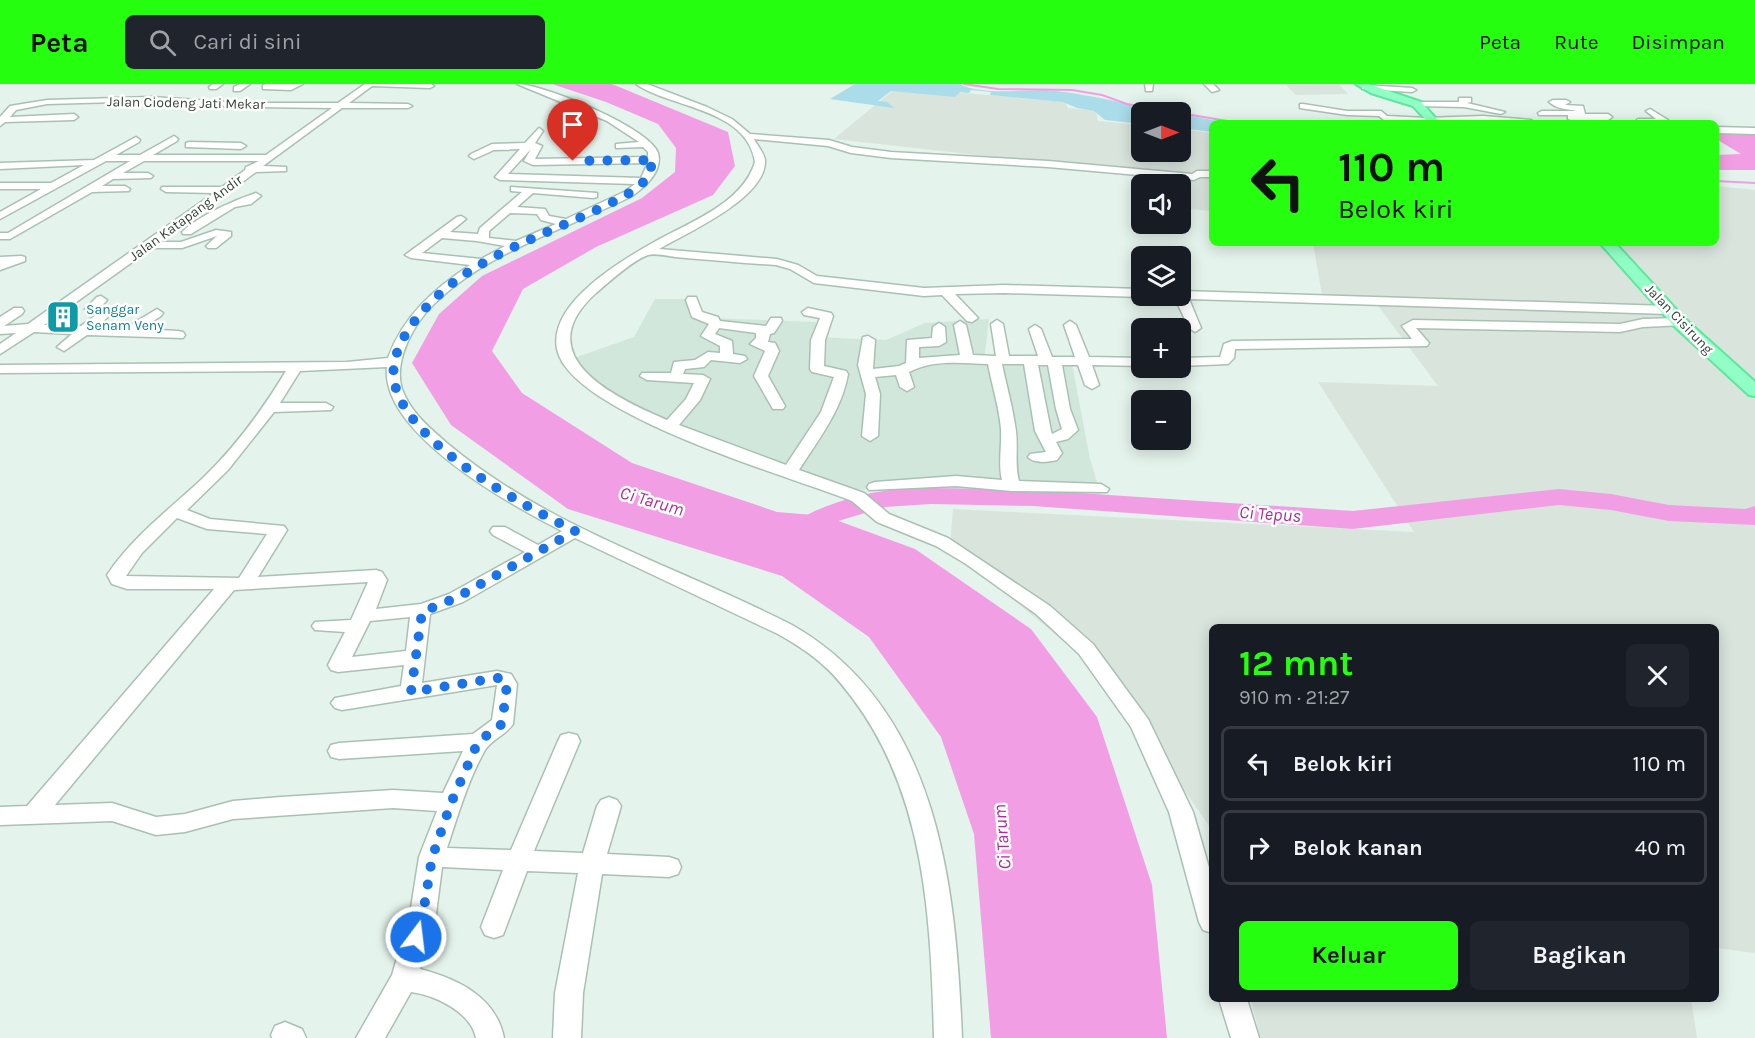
<!DOCTYPE html>
<html lang="id">
<head>
<meta charset="utf-8">
<style>
  body { margin:0; font-family:Karla,sans-serif; background:#20242c; color:#f1f3f6; height:100vh; display:flex; flex-direction:column; font-size:22px; white-space:nowrap }
  * { box-sizing:border-box; margin:0 }
  p { font-size:20px; color:#9ea1a6 }
  .icon { flex:none; width:33px; height:33px; fill:none; stroke:currentColor; stroke-width:2; stroke-linecap:round; stroke-linejoin:round }
  .map { position:relative; flex:1; overflow:hidden }
  .panel { position:absolute; left:1209px; top:540px; width:510px; height:378px; display:flex; flex-direction:column; background:#171b24; border-radius:9px; box-shadow:0 3px 15px #0003 }
  .panel>* { flex:none }
  .banner { position:absolute; left:1209px; top:36px; width:510px; height:126px; border-radius:9px; box-shadow:0 3px 15px #0003; background:#25ff0f; color:#111; overflow:hidden }
  .needle { width:39px; rotate:90deg }
  .buttons { position:absolute; left:1131px; top:18px; display:grid; gap:12px }
  .buttons a { display:grid; place-items:center; width:60px; height:60px; border-radius:9px; background:#171b24; box-shadow:0 3px 15px #0003; font-size:30px }
  .pin { position:absolute; display:grid; place-items:center; width:51px; height:51px; color:#fff; margin:-62px -26px; border-radius:50% 50% 50% 0; rotate:-45deg; box-shadow:0 0 6px #0007 }
  .pin .icon { rotate:45deg }
  .me { position:absolute; width:66px; margin:-33px; rotate:15deg; stroke-linejoin:round; filter:drop-shadow(0 0 4px #0008) }
  .turn { display:flex; align-items:center; gap:21px; height:126px; padding:0 30px; font-size:27px }
  .turn .icon { width:78px; height:78px; stroke-width:2.5 }
  .turn b { display:block; font-size:42px; line-height:51px }
  .round { display:grid; place-items:center; flex:none; width:63px; height:63px; border-radius:9px; background:#20242c }
  .headline { display:flex; align-items:center; justify-content:space-between; height:102px; padding:0 30px }
  h1 { font-size:36px; font-weight:700; line-height:45px; color:#25ff0f }
  .button { display:flex; gap:12px; margin-top:auto; padding:12px 30px }
  .button a { flex:1; height:69px; border-radius:9px; background:#25ff0f; color:#111; font-size:24px; font-weight:700; line-height:69px; text-align:center }
  .button a+a { background:#20242c; color:#f1f3f6 }
  ul { padding:0; list-style:none }
  li { display:flex; align-items:center; gap:18px; height:75px; margin:0 12px 9px; padding:0 18px; border:3px solid #363941; border-radius:9px }
  li div { flex:1 }
  li b { display:block; font-size:22px }
  li em { font-style:normal }
  header { display:flex; align-items:center; gap:36px; box-sizing:border-box; height:84px; padding:0 30px; background:#25ff0f; color:#111 }
  header strong { font-size:28px }
  nav { display:flex; gap:33px; margin-inline-start:auto; font-size:21px }
  .search { width:420px; height:54px; background:#20242c; display:flex; align-items:center; gap:15px; box-sizing:border-box; padding:0 21px; border-radius:9px; color:#9ea1a6; font-size:22px }
  .map>svg:first-child { display:block }
</style>
</head>
<body>
<header>
<strong>Peta</strong>
<div class="search"><svg class="icon" aria-label="search" viewBox="0 0 24 24"><circle cx="10" cy="10" r="6"/><path d="M15 15l6 6"/></svg>Cari di sini</div>
<nav><a>Peta</a><a>Rute</a><a>Disimpan</a></nav>
</header>
<div class="map">
<svg width="1755" height="954" viewBox="0 0 1755 954">
  <rect width="100%" height="100%" fill="#e4f3eb"/>
  <path fill="#d2e7db" d="M655,215H686L707,234L816,238L815,253L886,256L925,239L989,235L984,278L1072,280L1090,375L1101,411L828,405L598,314L560,279L634,253Z"/>
  <path fill="#d9e4dd" d="M1285,0H1339L1348,10L1296,11Z
    M897,3L1065,18L1068,24L1096,27L1098,37L1141,41L1142,68H1180L1181,45L1212,49V127L1181,124L1180,100H1142L1141,120L1134,119L1141,89L834,55Z
    M1716,102L1755,106V869L1716,864V543H1212V746L1103,590L950,463L953,425L1414,448L1318,298L1438,302L1373,215L1322,211L1313,159H1716Z
    M1251,915H1691L1697,954H1260Z"/>
  <path fill="#abdce9" d="M855,0H959C987,13 1025,4 1056,7C1094,11 1132,22 1169,28H1142L1141,40L1105,36L1094,27L1077,24L1063,18L990,11L991,8L971,6L969,9L960,8L955,13L891,7L878,17L887,18L894,24L830,15Z
    M1181,30L1228,39H1212V48L1181,44Z"/>
  <path fill="#f29ee4" d="M552,0H612L728,48L735,82L713,111L596,163L523,205L492,267L522,309L632,379L777,428L825,432L915,465L1031,545L1097,633L1152,801L1167,954H991L974,750L941,653L869,553L782,492L568,425L451,341L412,279L439,230L482,192L642,114L675,88L676,64L658,40L606,18Z
    M1716,49L1755,51V86H1716V71L1741,70L1716,55Z"/>
  <g fill="none" stroke-linecap="round" stroke-linejoin="round">
    <path stroke="#f29ee4" stroke-width="2" d="M964,0L998,5L1072,6L1102,11L1127,20L1239,39
      M1716,97L1755,99"/>
    <path fill="#f29ee4" fill-rule="evenodd" d="M931,404L1033,406L1353,427L1559,405L1611,410L1669,421L1745,425L1755,422V441L1669,437L1611,426L1559,421L1353,445L1033,422L931,420L885,423L835,438L802,459L792,462L782,459L777,453C793,430 856,410 884,407C899,404 915,405 931,404Z"/>
    <defs>
      <path id="minor" d="M213,0H223L216,5H210L209,3Z
        M240,0H250L240,7H234V3Z
        M267,0H303L291,6L263,5V1Z
        M365,0H431L434,2L430,4L372,2L349,19L408,20L412,22L408,24H342L263,82L286,83V87L256,88L161,158H181L216,146L231,148V152L216,164H208L206,162L217,152L182,164H152L44,241L81,242L96,231L85,225L97,213L101,212L107,216L100,224L111,230L97,243L124,245L157,225L163,229L161,232L140,245L178,247L183,248L185,251L183,254L87,251L64,267L57,263L72,250L34,248L0,270V260L16,249L0,250V233L14,224H22L24,227L22,230L4,242L28,240L214,109L166,108L161,105L162,103H222L245,86L246,83L259,77H144L123,89H148L153,92L151,94L113,95L102,102H125L130,105L129,107L92,108L10,155H0V149H8L130,77H106L0,135V128L41,105H0V99H51L84,81L0,85V79L94,76L136,53L140,56L139,58L116,71H140L174,52L178,55L177,57L153,71H266L332,24L243,23L152,17L47,20L16,26L10,33L74,30L78,33L74,36L5,38L0,42V33L10,22L47,16L152,13L243,19H338Z
        M517,0C543,0 650,44 658,69C663,87 645,103 632,112C565,146 488,167 434,220C414,239 393,277 402,305C410,328 430,344 448,360C548,444 677,482 792,541C939,625 956,802 962,954H934C931,838 926,712 853,615C844,603 835,591 823,581C810,569 794,559 778,550L575,454L463,518L430,530L422,599L497,587L511,590L517,600L513,640C506,651 492,655 485,666C468,696 458,731 447,764L511,766L558,657L561,651L569,649L577,651L580,657L534,767L583,769L597,722L601,716L609,713L617,716L621,722L607,770L669,773L678,776L681,783L678,790L669,793L602,790L583,909L581,954H553L555,909L578,789L527,787L503,851L494,854L485,851L481,843L503,786L442,783L436,830L420,885C458,895 496,913 504,954H476C471,928 435,911 411,908L385,954H356L392,891L410,830L419,773L437,727L393,724L233,735L185,748L156,751L112,737L0,741V723L27,722L214,505H127L112,500L107,491C133,452 170,425 204,393C237,361 263,325 286,287L0,289V281L347,278L388,274C403,232 434,205 470,181L411,174L405,171L457,133L461,132L466,135L450,148L478,150L480,144L522,108L511,107V103L597,109V113L593,114L533,109L517,123L545,125L549,132L566,135L624,108L635,100L500,96L495,93L520,65L494,66L474,75L469,72L471,70L492,60L525,59L539,44L543,47L535,59L542,62L535,75L648,73V68L643,63L616,64V60L639,58L607,37ZM531,65L524,77L533,81L648,79L641,94L508,90ZM510,129L537,130L541,136L556,140L516,157L489,154V147ZM442,154L477,157L505,162L481,175L422,169ZM387,283C380,349 511,421 562,447L538,461L505,443H493L490,447L493,451L525,468L449,510L421,520L376,525L387,496L382,488L376,486L258,493L287,446L284,442L210,435L187,426L228,386L274,328L331,326L333,323L326,319H280L300,287ZM177,434L207,445L267,450L239,494L126,492L142,469ZM368,498L351,536L315,538L312,542L315,546L345,548L328,581L331,586L338,588L404,581L401,602L335,614L331,619L335,624L342,626L497,601L492,636L473,650L339,659L331,661L328,667L331,673L339,675L463,667L443,709L393,706L281,713L233,717L185,730L156,733L112,719L55,721L234,506ZM410,533L406,567L352,573L370,537Z
        M636,0H647L707,23L732,35L750,50L829,56L852,63L891,68L1048,77L1192,90L1197,87H1212V93H1200L1194,96L1048,83L891,74L851,69L828,62L754,55C757,61 764,69 765,76C767,114 686,149 659,165L777,175L798,181L817,192L924,204L1004,201L1142,205V212H1146L1142,213L1004,209L955,210L978,234L972,238L967,237L942,211L924,212L814,199L790,185L776,181C743,179 709,176 675,173C668,172 655,169 648,171C633,176 609,198 596,209C526,272 615,314 667,336L686,315L694,299L647,296L640,292L642,289H671L674,278L695,276L708,268L720,269V262L701,252L709,240L692,233L686,216L688,213H696L702,228L718,233L720,237L766,242L771,234H781L782,237L774,249L770,250L768,258L775,259L779,267L768,292L785,322L783,325H773L754,292L765,267L750,260L756,254V249L719,244L715,250L732,257L733,270L745,272L747,275L740,279L711,276L704,283L685,285L683,290L703,291L710,295L700,316L679,341L786,381L821,328L834,293L812,288L810,285L811,256L820,234L804,231L802,228L808,224L831,229L833,232L825,256L824,282L846,287L848,290C842,326 818,356 799,386L864,409L889,430L948,454L1050,522L1093,560L1148,635L1193,728L1212,794V849L1203,846L1199,838L1169,728L1131,643L1079,570L1036,530L966,480L936,462L877,438L852,417C792,393 570,330 557,265C548,219 622,176 656,157C690,138 743,119 755,78C747,24 670,24 636,0Z
        M1145,0H1153L1152,7H1146Z
        M1204,0H1213L1219,6L1212,8Z
        M1365,1L1412,4L1416,6L1412,8L1362,5V1Z
        M1459,14H1471V18L1467,19L1505,28L1501,30L1464,23L1417,22L1413,20L1417,18H1459Z
        M1553,16H1566L1570,18L1565,21L1583,22L1585,30H1608L1612,33L1608,36H1571L1568,35V31H1539L1538,29L1542,27H1577C1566,25 1557,25 1549,18Z
        M1303,20L1347,27H1381L1387,32L1426,34L1483,32L1531,36L1535,39H1424L1385,37L1379,32L1347,31L1300,24V20Z
        M1650,25L1668,36L1669,39H1634L1638,35H1656L1646,27Z
        M1716,43L1755,44V50L1716,49Z
        M189,58L241,59L246,62L241,65L186,63V59Z
        M256,109L261,112L251,120L235,123L191,150H183L182,148C198,132 235,116 256,109Z
        M21,172L25,173V177L0,186V173Z
        M1181,207L1668,222L1674,226L1668,230L1189,215L1201,244L1195,248L1189,244L1174,212H1180Z
        M1679,234L1685,238L1684,241L1643,243L1620,248L1416,244L1429,259L1427,262L1235,265L1234,274L1228,280L1180,282V274L1220,273L1224,260L1232,257L1412,255L1402,242L1413,236L1620,240L1643,235Z
        M997,236L1003,240L1009,272H1038L1029,245L1035,241L1041,245L1052,273H1075L1064,241L1070,237L1076,241L1089,273L1142,274V282L1092,281L1099,301L1092,305L1085,301L1078,281H1062L1070,325L1078,346L1068,355L1056,358L1062,369L1057,376C1048,378 1034,380 1028,373L1030,370L1046,368L1035,347L1024,280H1002C1006,300 1012,320 1015,341C1019,360 1014,379 1019,397L1101,400L1109,405L1107,408L1012,407L956,402L869,406L867,403L869,400L875,398L956,392L1002,396C998,380 1002,362 1001,345C999,323 992,301 988,280C961,279 934,275 909,288L914,303L907,307L900,303L896,291L875,293L880,310L878,352L870,357L862,352L866,310L858,281L863,253L868,252L875,256L873,285L899,282L906,279L907,256L932,254L933,243L939,239L945,243L946,258L939,262L919,263V274L960,271L954,241L960,237L966,241L973,271L996,272L991,240ZM1038,281H1048L1056,325L1062,345L1052,350L1051,347Z
        M1219,915H1247L1259,954H1231Z
        M285,938L302,945L306,954H272L271,951L275,942Z"/>
      <path id="major" d="M1356,0H1368L1421,18L1440,39H1429L1413,22L1371,9Z
        M1600,159H1615L1685,235L1755,298V312L1749,311L1673,241Z"/>
    </defs>
    <use href="#minor" stroke="#a9c1b3" stroke-width="3"/>
    <use href="#major" stroke="#5ee79c" stroke-width="4"/>
    <use href="#minor" fill="#fff" fill-rule="evenodd"/>
    <use href="#major" fill="#91ffc5" fill-rule="evenodd"/>
  </g>
  <g fill="none" stroke-linecap="round" stroke-linejoin="round">
    <path stroke="#1a73e8" stroke-width="10" stroke-dasharray="0 18" d="M416,853L423,830L432,774L451,719L478,658L502,640L507,600L504,595L497,594L411,608L422,528L456,514L575,447C523,421 404,359 394,296C388,257 432,213 461,193C512,158 574,140 628,110L645,97L654,76L573,77"/>
  </g>
  <defs>
    <symbol id="building-square" viewBox="-11 -11 22 22"><rect x="-9" y="-9" width="18" height="18" rx="4" fill="#0f9aa8" stroke="#fff"/><path d="M-4-6H4V6H1V3H-1V6H-4ZM-2.5-4.3h1.7v1.8h-1.7ZM.8-4.3h1.7v1.8H.8ZM-2.5-1h1.7V.8h-1.7ZM.8-1h1.7V.8H.8Z" fill="#fff"/></symbol>
  </defs>
  <g fill-rule="evenodd">
    <use href="#building-square" x="44" y="214" width="38" height="38"/>
  </g>
  <g text-anchor="middle" dominant-baseline="central" stroke-width="5" stroke-linejoin="round" paint-order="stroke">
    <g font-size="14" fill="#34453a" stroke="#fff">
      <text transform="translate(186 19) rotate(1)">Jalan Ciodeng Jati Mekar</text>
      <text transform="translate(186 134) rotate(-36)">Jalan Katapang Andir</text>
      <text transform="translate(1679 235) rotate(46)">Jalan Cisirung</text>
    </g>
    <g font-size="14" fill="#0d838f" stroke="#fff" text-anchor="start">
      <text x="86" y="225">Sanggar<tspan x="86" dy="16">Senam Veny</tspan></text>
    </g>
    <g font-size="18" font-style="italic" fill="#b32a9b" stroke="#fff">
      <text transform="translate(652 417) rotate(16)">Ci Tarum</text>
      <text transform="translate(1270 430) rotate(4)">Ci Tepus</text>
      <text transform="translate(1002 753) rotate(-95)">Ci Tarum</text>
    </g>
  </g>
</svg>
<div class="buttons">
<a><svg class="needle" viewBox="-14 -14 28 28"><path d="M0-13l5 13h-10z" fill="#e53935"/><path d="M0 13l5-13h-10z" fill="#9ea1a6"/></svg></a>
<a><svg class="icon" aria-label="sound" viewBox="0 0 24 24"><path d="M4 9h4l5-4v14l-5-4H4zM17 9q2 3 0 6"/></svg></a>
<a><svg class="icon" aria-label="layers" viewBox="0 0 24 24"><path d="M12 4l9 5-9 5-9-5zM3 14l9 5 9-5"/></svg></a>
<a>+</a>
<a>−</a>
</div>
<div class="pin" style="left:573px;top:77px;background:#d93025"><svg class="icon" aria-label="arrive" viewBox="0 0 24 24"><path d="M6 21V4h12l-3 4 3 4H6"/></svg></div>
<svg class="me" style="left:416px;top:853px" viewBox="-20 -20 40 40"><circle r="17" fill="#1a73e8" stroke="#fff" stroke-width="3"/><path d="M0-11L8 9 0 5-8 9z" fill="#fff"/></svg>
<div class="banner">
<div class="turn"><svg class="icon" aria-label="left" viewBox="0 0 24 24"><path d="M17 20v-9H6M10 6l-5 5 5 5"/></svg><div><b>110 m</b>Belok kiri</div></div>
</div>
<section class="panel">
<div class="headline"><div><h1>12 mnt</h1><p>910 m · 21:27</p></div><a class="round"><svg class="icon" aria-label="close" viewBox="0 0 24 24"><path d="M6 6l12 12M18 6L6 18"/></svg></a></div>
<ul>
<li><svg class="icon" aria-label="left" viewBox="0 0 24 24"><path d="M17 20v-9H6M10 6l-5 5 5 5"/></svg><div><b>Belok kiri</b></div><em>110 m</em></li>
<li><svg class="icon" aria-label="right" viewBox="0 0 24 24"><path d="M7 20v-9h11M14 6l5 5-5 5"/></svg><div><b>Belok kanan</b></div><em>40 m</em></li>
</ul>
<div class="button"><a>Keluar</a><a>Bagikan</a></div>
</section>
</div>
</body>
</html>
